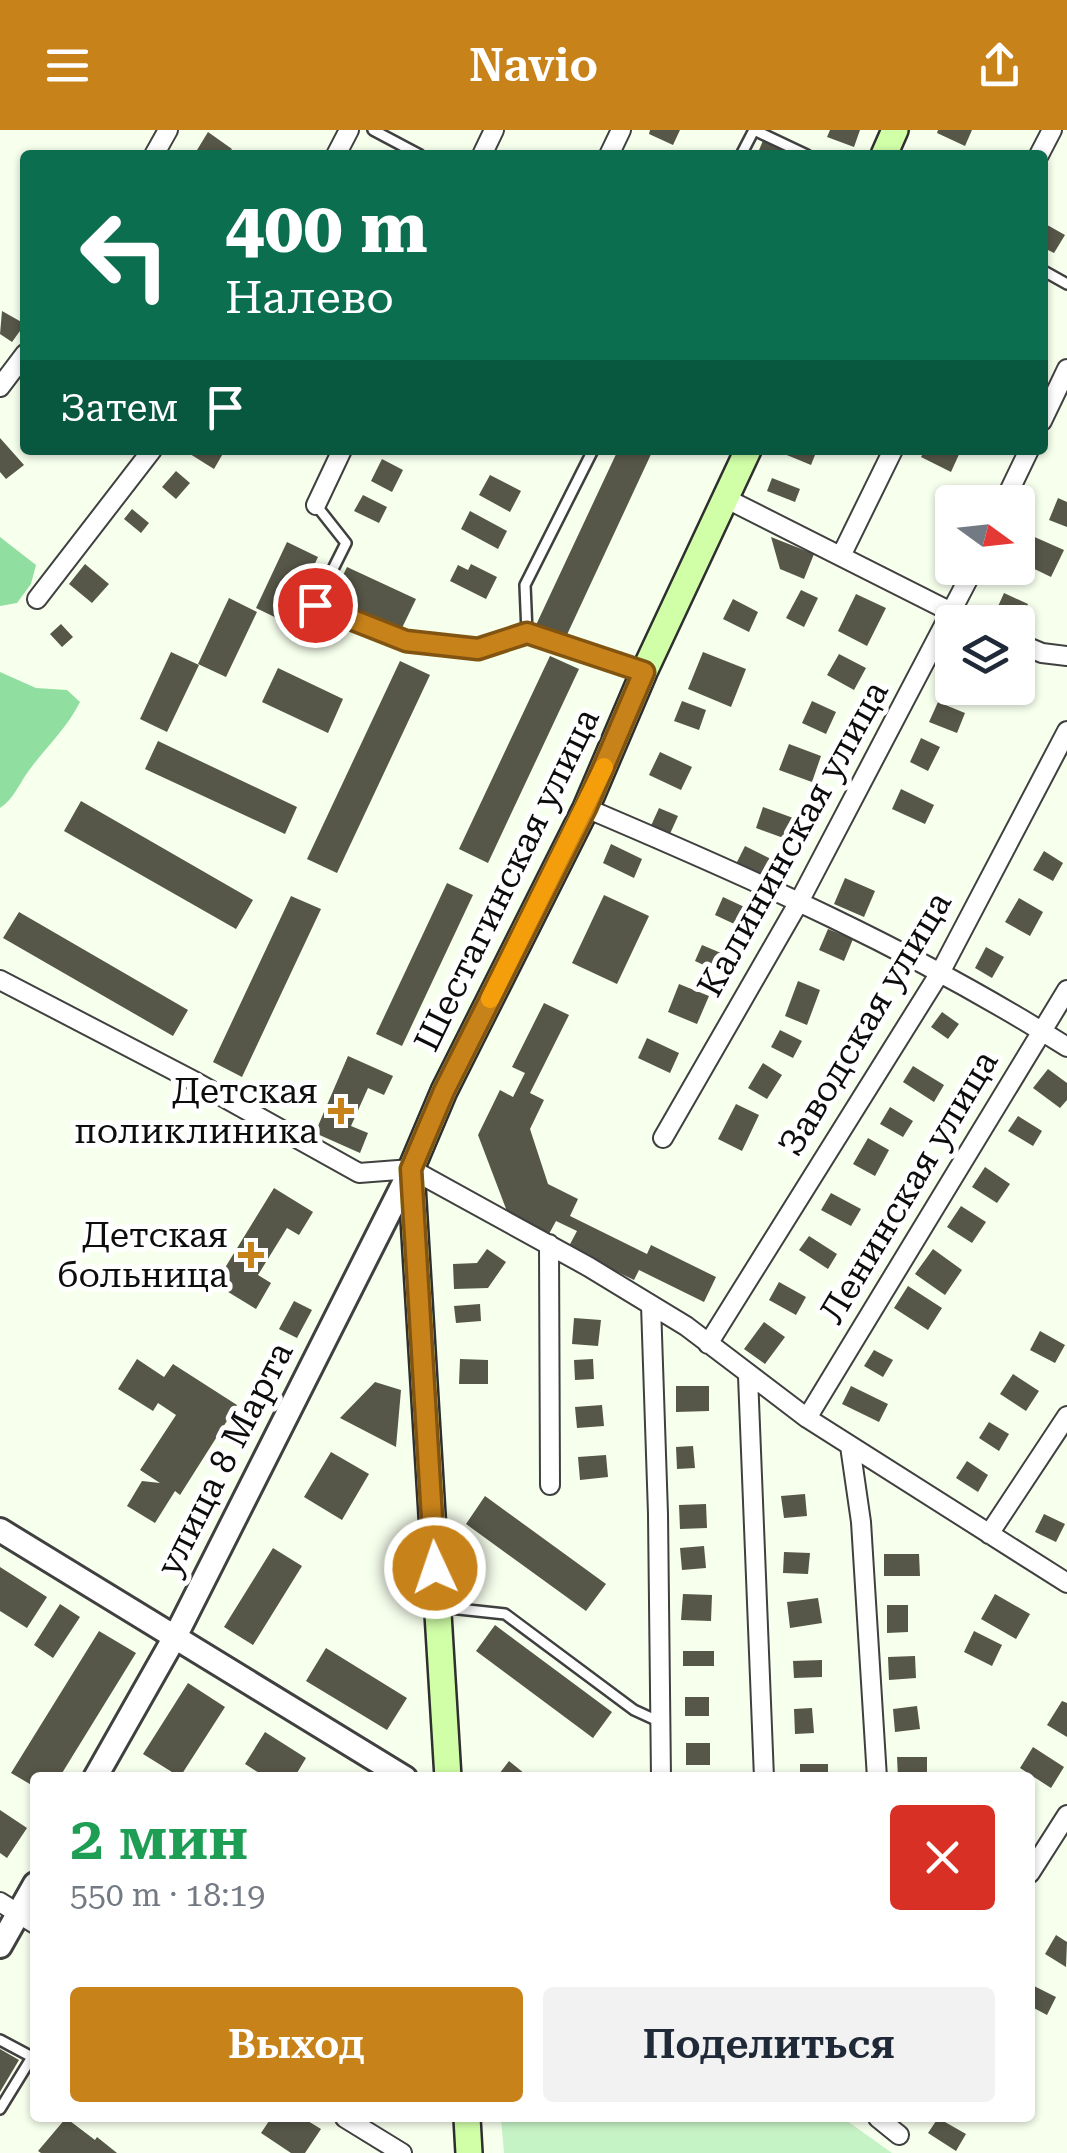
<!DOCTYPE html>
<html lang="ru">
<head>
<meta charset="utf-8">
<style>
  body { margin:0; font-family:"Roboto Serif",serif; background:#f2f2f3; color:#1f2937; height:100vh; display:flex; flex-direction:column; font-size:38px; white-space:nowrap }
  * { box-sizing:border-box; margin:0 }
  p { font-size:32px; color:#747a83 }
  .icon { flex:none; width:55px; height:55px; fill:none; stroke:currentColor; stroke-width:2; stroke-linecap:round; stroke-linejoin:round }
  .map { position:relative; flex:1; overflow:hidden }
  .panel { position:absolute; left:30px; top:1642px; width:1005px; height:350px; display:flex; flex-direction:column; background:#fff; border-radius:10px; box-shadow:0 2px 8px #0004 }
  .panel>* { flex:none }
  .hud { position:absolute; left:20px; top:20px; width:1028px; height:305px; border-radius:10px; box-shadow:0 2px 8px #0004; background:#0b6e4f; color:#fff; overflow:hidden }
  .needle { width:65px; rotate:105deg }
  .fabs { position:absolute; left:935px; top:355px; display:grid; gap:20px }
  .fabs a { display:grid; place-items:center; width:100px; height:100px; border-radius:10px; background:#fff; box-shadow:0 2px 8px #0004; font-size:50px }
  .pin { position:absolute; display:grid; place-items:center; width:85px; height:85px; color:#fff; margin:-42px; border:5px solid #fff; border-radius:50%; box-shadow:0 2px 10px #0007 }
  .me { position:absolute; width:110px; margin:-55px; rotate:357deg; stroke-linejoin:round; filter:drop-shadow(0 0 8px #0008) }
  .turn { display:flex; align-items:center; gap:35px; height:210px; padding:0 40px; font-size:45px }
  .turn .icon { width:130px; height:130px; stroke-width:2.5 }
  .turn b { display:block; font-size:70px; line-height:85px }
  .then { display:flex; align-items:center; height:95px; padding:0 40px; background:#0003; gap:20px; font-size:38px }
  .round { display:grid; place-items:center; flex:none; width:105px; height:105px; border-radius:10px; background:#f2f2f3 }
  .headline { display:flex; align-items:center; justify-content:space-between; height:170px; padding:0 40px }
  h1 { font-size:60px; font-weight:600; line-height:75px; color:#1e9e55 }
  .primary-button { display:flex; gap:20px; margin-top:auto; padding:20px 40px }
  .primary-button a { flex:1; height:115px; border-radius:10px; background:#c8821a; color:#fff; font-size:40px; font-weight:600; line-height:115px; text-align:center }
  .primary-button a+a { background:#f2f2f3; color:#1f2937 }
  header { display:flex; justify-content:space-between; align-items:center; height:130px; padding:0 40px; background:#c8821a; color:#fff; font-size:45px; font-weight:600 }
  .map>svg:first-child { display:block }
</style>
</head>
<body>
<header><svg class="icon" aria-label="menu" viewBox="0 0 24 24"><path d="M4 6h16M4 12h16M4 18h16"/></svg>Navio<svg class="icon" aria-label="share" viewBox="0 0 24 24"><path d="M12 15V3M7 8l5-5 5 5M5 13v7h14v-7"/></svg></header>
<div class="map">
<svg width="1067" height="2023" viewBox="0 0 1067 2023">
  <rect width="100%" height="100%" fill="#f7ffed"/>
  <path fill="#91dfa0" d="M0,407L36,435L31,454L17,473L0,476Z
    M0,542L36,558L67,560L80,572C67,598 47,616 30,639C20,652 14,669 0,678Z"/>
  <path fill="#c6f3c6" d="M501,1988H843L892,2023H504Z"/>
  <path fill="#565748" d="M650,0H680L673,15L649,4Z
    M830,0H860L854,17L827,7Z
    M938,0H972L965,16L937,3Z
    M208,2L232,19L227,25H206L197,20Z
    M764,8L800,25H757Z
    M1042,92L1065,105L1054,123L1042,117Z
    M2,181L25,194L12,212L0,204Z
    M0,308L24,335L6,349L0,342Z
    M193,320H225L214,339L190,324Z
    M618,320H653L565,509L536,495Z
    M783,320H817L811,335L782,323Z
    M925,320H961L951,342L921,327Z
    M382,329L403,340L392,362L371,351Z
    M176,341L190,353L176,369L162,357Z
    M490,345L521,361L510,382L479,365Z
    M772,348L800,359L795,372L767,361Z
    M363,365L387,377L379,393L354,381Z
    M1058,368L1067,372V397L1049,390Z
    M132,379L149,393L141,403L124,389Z
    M470,381L507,401L498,419L461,399Z
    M1030,405L1064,420L1051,447L1018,431Z
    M771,407L814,424L804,449L780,439Z
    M287,412L318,427L287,493L256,478Z
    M85,434L109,454L92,473L69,454Z
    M471,434L497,447L486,469L450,451L458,435L468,440Z
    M347,437L416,469L401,500L332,468Z
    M801,460L818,468L804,497L786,488Z
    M1004,463L1028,474L1019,492L995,483Z
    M856,464L886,478L867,516L838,501Z
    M229,468L257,482L226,547L198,534Z
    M733,469L758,482L749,502L723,489Z
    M61,494L73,507L62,517L50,504Z
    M171,522L199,535L167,602L140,589Z
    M703,522L746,539L731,577L688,559Z
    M839,524L866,538L854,560L827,545Z
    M550,526L579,539L488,733L459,719Z
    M400,531L430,545L337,743L307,729Z
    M278,538L343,569L328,603L262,572Z
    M682,571L706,580L699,600L674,591Z
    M812,571L836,582L826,604L802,593Z
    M938,572L965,583L957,603L929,592Z
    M921,608L940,617L928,641L910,632Z
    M158,611L297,677L285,704L145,639Z
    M789,614L821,626L812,652L779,640Z
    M660,622L692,637L681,660L649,645Z
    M901,659L934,675L925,694L892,679Z
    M81,671L253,770L236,799L64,701Z
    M763,677L796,689L789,710L756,698Z
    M659,678L678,686L669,706L650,698Z
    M611,714L642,729L634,748L603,733Z
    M745,716L775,731L762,756L733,740Z
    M1044,721L1063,733L1053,751L1033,740Z
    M845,748L875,761L864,787L834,774Z
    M447,753L473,765L402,916L376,904Z
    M604,765L649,786L617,854L572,833Z
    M291,766L321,779L242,947L213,932Z
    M723,767L753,781L745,799L715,785Z
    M1019,768L1043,782L1030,806L1005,792Z
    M19,782L188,880L173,906L3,808Z
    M828,799L853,809L844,831L819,820Z
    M702,815L728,826L721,843L695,831Z
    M986,817L1004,827L992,848L975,838Z
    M798,851L820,860L807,895L785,886Z
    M679,854L709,866L697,894L668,882Z
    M544,873L569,885L530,963L544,970L530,999L548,1054L578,1069L570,1086L647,1124L651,1115L716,1147L704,1172L639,1140L634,1150L568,1118L577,1101L556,1091L549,1104L508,1084L478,1005L500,960L513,967L525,943L512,937Z
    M942,882L959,894L948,909L931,897Z
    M780,900L802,911L793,928L771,917Z
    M647,908L679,923L670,943L638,928Z
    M348,926L393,946L384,965L368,958L351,996L368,1003L360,1023L315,1003Z
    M763,933L782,945L767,969L748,958Z
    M913,936L944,955L934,972L903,952Z
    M1048,939L1067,953V970L1060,978L1033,958Z
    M736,974L759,985L742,1021L718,1009Z
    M890,977L913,991L903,1007L880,994Z
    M1018,986L1042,1001L1033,1016L1008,1001Z
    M868,1008L889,1020L875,1046L853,1034Z
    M985,1037L1010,1054L997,1073L972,1057Z
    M274,1058L313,1082L299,1105L287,1098L258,1145L271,1153L256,1179L215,1154Z
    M831,1063L861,1079L851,1096L821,1080Z
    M961,1076L986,1092L972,1113L947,1097Z
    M809,1106L837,1124L828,1139L799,1120Z
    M487,1119L506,1132L488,1158L454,1159L453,1134L477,1133Z
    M933,1119L962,1140L945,1165L915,1144Z
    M779,1152L806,1167L796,1185L769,1170Z
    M908,1156L942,1178L928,1200L894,1178Z
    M294,1171L312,1180L297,1208L279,1199Z
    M480,1174L481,1191L456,1193L454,1176Z
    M574,1188L601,1190L598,1216L572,1214Z
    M764,1192L785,1207L765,1234L744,1219Z
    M1040,1201L1065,1215L1055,1233L1030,1220Z
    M874,1220L893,1230L883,1247L864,1236Z
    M137,1229L164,1247L173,1234L237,1275L180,1365L175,1361L155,1393L127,1376L142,1351L160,1353L140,1340L176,1285L158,1273L153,1281L118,1259Z
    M460,1229L488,1230V1254H459Z
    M593,1229L594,1249L575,1250L574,1230Z
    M1013,1244L1039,1261L1026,1281L1000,1264Z
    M375,1252L401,1260L396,1317L340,1288Z
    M676,1256H709V1281L676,1282Z
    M851,1256L888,1274L879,1292L842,1274Z
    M602,1275L604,1296L577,1298L575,1277Z
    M989,1292L1009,1304L999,1321L979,1308Z
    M693,1316L695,1338L677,1339L676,1317Z
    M331,1322L369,1344L342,1390L304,1367Z
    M606,1325L608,1347L580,1350L578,1327Z
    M967,1331L988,1345L978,1362L956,1348Z
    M805,1364L807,1386L784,1388L781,1366Z
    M485,1366L606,1454L586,1481L466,1394Z
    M706,1374L707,1398L680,1399L679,1375Z
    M1044,1384L1065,1394L1056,1412L1035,1402Z
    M704,1416L706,1438L682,1440L680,1418Z
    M273,1418L302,1436L253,1515L224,1497Z
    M784,1422L810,1423L808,1444L783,1443Z
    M884,1424H919L920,1446H884Z
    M0,1437L47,1467L27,1498L0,1481Z
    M683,1464L712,1465L711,1491L681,1490Z
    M995,1464L1030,1484L1016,1509L981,1489Z
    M818,1468L822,1493L790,1498L787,1472Z
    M60,1474L80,1487L53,1528L34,1515Z
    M887,1475H908V1502L887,1503Z
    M495,1495L612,1582L593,1608L476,1521Z
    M99,1501L136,1523L59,1648H35V1657L11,1643Z
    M974,1501L1002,1515L992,1536L964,1522Z
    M326,1518L407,1568L387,1600L306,1551Z
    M683,1521H714V1536H683Z
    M915,1526L916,1548L889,1550L888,1527Z
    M822,1530V1547L794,1548L793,1531Z
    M188,1553L225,1577L180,1647L143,1624Z
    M685,1567H709V1586H685Z
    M1062,1571L1067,1573V1607L1047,1595Z
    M917,1576L920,1599L895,1602L893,1579Z
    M812,1578L814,1603L795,1604L794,1579Z
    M265,1602L306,1628L294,1648H267L245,1634Z
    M686,1613H710V1635H686Z
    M1033,1617L1064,1637L1051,1658L1020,1638Z
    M897,1627H927V1648H898Z
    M509,1631L530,1648H496Z
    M800,1634H828V1648H800Z
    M0,1680L27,1698L7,1728L0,1723Z
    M1056,1805L1067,1812L1066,1837L1045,1824Z
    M1030,1854L1056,1867L1047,1885L1030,1876Z
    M0,1919L19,1930L0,1962Z
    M66,1988L95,2010L97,2007L117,2023H41L38,2021Z
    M271,1988H303L321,1999L305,2023H291L261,2003Z
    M938,1988L966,2004L956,2021L928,2003Z"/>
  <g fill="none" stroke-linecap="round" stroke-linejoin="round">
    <defs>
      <path id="service" d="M373,0L420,25
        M741,25L754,0L807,25
        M1042,140L1067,154
        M316,375L346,413L315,475L406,511L478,519L527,503L644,542
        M527,503L525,455L593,320
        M440,1477L505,1484L634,1580L658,1591
        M0,1910L32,1927L0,1979"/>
      <path id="minor" d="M154,25L168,0
        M336,25L349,0
        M482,25L494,0
        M609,25L621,0
        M1039,25L1052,0
        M0,257L25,224
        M1042,291L1067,239
        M727,369L971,492
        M1004,372L1029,320
        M316,375L342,320
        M841,426L893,320
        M37,469L152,320
        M1018,513L1042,523L1067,526
        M586,678C753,749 914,820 1067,917
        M0,850L196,952L359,1043L411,1039L589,1137L686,1196L807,1288L1067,1453
        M663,1008L800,770L974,438
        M549,1114L550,1355
        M651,1175L658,1384L661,1648
        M708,1214L941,841L1067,601
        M748,1246L764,1648
        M807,1288L1067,860
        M850,1316L861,1392L877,1648
        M989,1404L1067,1286
        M1030,1743L1067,1685
        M0,1772L35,1794
        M345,1988L402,2023
        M878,1988L899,2005"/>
      <path id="tertiary" d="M0,1400L405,1648
        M95,1648L176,1505L411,1039
        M0,1816L35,1754"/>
      <path id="secondary" d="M884,25L895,0
        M448,1648L411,1039L444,961L586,678L644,542L748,320
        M467,1988L469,2023"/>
    </defs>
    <use href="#service" stroke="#404040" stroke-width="14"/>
    <use href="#minor" stroke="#404040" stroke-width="22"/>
    <use href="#tertiary" stroke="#404040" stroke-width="28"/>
    <use href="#secondary" stroke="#2f2f2f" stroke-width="30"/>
    <use href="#service" stroke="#fff" stroke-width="9"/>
    <use href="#minor" stroke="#fff" stroke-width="18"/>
    <use href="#tertiary" stroke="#fff" stroke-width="22"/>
    <use href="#secondary" stroke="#d1ffa8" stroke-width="25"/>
  </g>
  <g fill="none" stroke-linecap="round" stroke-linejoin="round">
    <defs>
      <path id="route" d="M315,475L406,511L478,519L527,503L644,542L586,678L444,961L411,1039L435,1438"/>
    </defs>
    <use href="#route" stroke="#825411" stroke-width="25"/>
    <use href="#route" stroke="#c8821a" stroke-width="18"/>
    <path stroke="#f59e0b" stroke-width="18" d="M490,869L604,637"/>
  </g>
  <g fill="#c8821a" stroke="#fff" stroke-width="4">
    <path d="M336 966h10v10h10v10h-10v10h-10v-10h-10v-10h10z"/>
    <path d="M246 1110h10v10h10v10h-10v10h-10v-10h-10v-10h10z"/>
  </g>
  <g text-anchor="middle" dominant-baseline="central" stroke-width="10" stroke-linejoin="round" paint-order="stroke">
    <g font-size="35" fill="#0d0d0d" stroke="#fff">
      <text transform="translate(793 709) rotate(-61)">Калининская улица</text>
      <text transform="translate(507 750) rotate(-64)">Шестагинская улица</text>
      <text transform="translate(865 894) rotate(-59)">Заводская улица</text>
      <text transform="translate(909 1057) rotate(-59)">Ленинская улица</text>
      <text transform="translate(225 1329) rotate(-63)">улица 8 Марта</text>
    </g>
    <g font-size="35" fill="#0d0d0d" stroke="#fff" text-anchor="end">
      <text x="318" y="961">Детская<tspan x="318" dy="40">поликлиника</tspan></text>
      <text x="228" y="1105">Детская<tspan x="228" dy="40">больница</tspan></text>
    </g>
  </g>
</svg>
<div class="fabs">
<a><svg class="needle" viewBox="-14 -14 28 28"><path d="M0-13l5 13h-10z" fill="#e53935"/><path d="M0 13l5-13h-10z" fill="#747a83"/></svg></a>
<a><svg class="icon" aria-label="layers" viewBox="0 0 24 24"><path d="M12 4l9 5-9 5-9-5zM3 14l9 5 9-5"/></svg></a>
</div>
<div class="pin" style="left:315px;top:475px;background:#d93025"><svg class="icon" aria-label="arrive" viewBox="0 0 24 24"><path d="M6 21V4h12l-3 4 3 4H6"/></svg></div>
<svg class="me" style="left:435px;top:1438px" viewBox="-20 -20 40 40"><circle r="17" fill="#c8821a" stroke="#fff" stroke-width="3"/><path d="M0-11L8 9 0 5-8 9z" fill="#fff"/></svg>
<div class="hud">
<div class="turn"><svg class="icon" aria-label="left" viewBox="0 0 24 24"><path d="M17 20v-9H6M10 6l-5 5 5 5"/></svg><div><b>400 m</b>Налево</div></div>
<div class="then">Затем<svg class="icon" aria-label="arrive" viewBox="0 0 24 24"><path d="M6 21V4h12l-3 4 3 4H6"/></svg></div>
</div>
<section class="panel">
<div class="headline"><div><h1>2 мин</h1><p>550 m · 18:19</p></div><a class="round" style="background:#d93025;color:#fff"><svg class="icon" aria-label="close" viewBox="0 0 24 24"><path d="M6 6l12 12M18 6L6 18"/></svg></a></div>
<div class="primary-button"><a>Выход</a><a>Поделиться</a></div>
</section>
</div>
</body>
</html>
